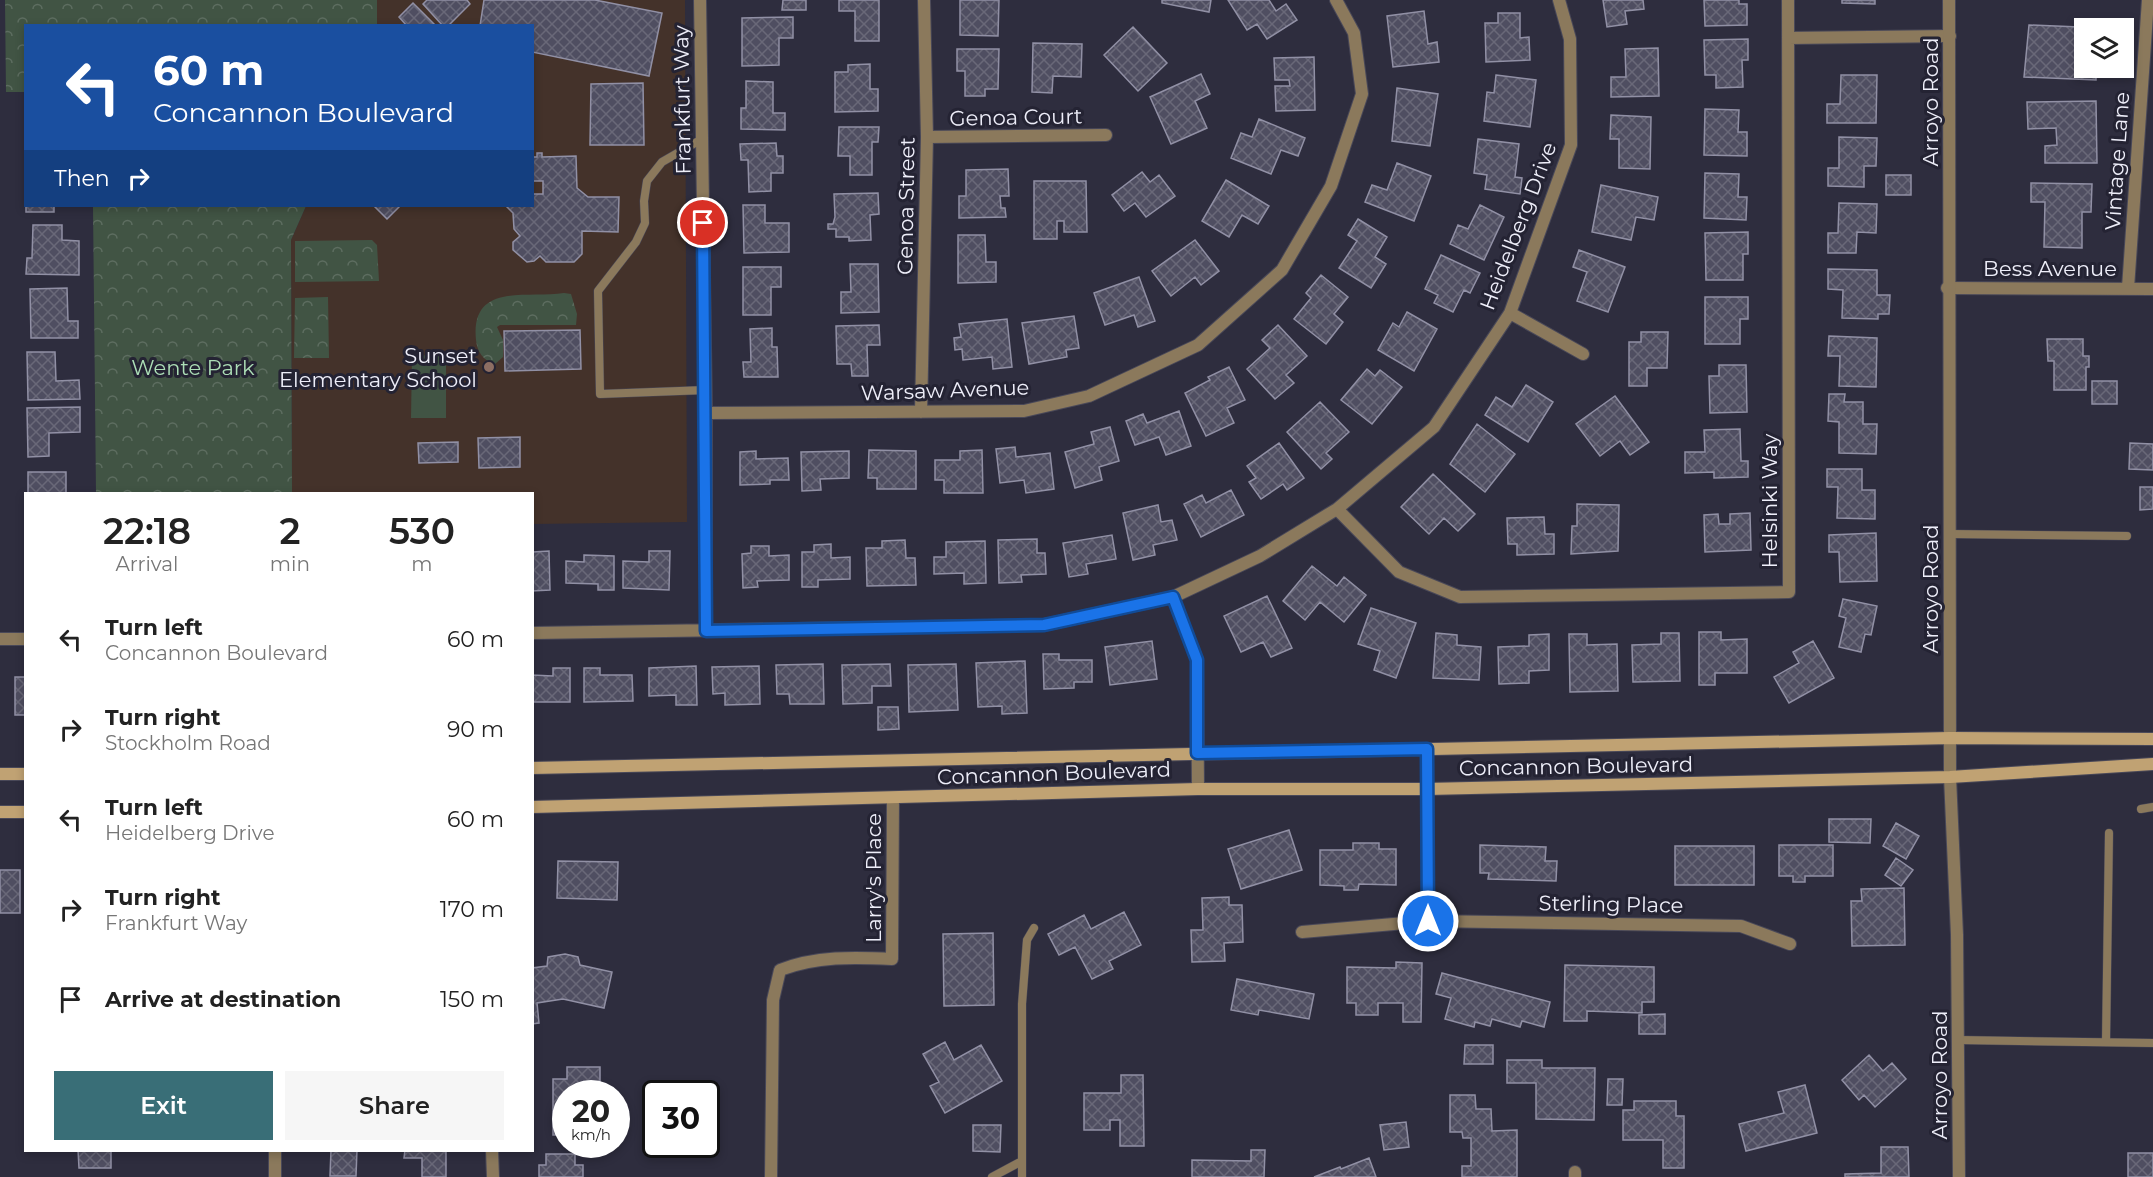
<!DOCTYPE html>
<html lang="en">
<head>
<meta charset="utf-8">
<style>
  body { margin:0; font-family:Montserrat,sans-serif; background:#f6f6f6; color:#222; height:100vh; display:flex; flex-direction:column; font-size:22px; white-space:nowrap }
  * { box-sizing:border-box; margin:0 }
  p { font-size:20px; color:#767676 }
  .icon { flex:none; width:33px; height:33px; fill:none; stroke:currentColor; stroke-width:2; stroke-linecap:round; stroke-linejoin:round }
  .map { position:relative; flex:1; overflow:hidden }
  .details { position:absolute; left:24px; top:492px; width:510px; height:660px; display:flex; flex-direction:column; background:#fff; border-radius:0px; box-shadow:0 3px 9px #0003 }
  .details>* { flex:none }
  .top-card { position:absolute; left:24px; top:24px; width:510px; height:183px; border-radius:0px; box-shadow:0 3px 9px #0003; background:#1a4fa0; color:#fff; overflow:hidden }
  .controls { position:absolute; left:2074px; top:18px; display:grid; gap:12px }
  .controls a { display:grid; place-items:center; width:60px; height:60px; border-radius:0px; background:#fff; box-shadow:0 3px 9px #0003; font-size:30px }
  .speed { position:absolute; left:552px; top:1080px; display:flex; gap:12px; font-size:30px; font-weight:700; text-align:center }
  .speed>* { display:grid; place-content:center; width:78px; height:78px; border-radius:50%; background:#fff; box-shadow:0 3px 9px #0003; line-height:1 }
  .speed small { font-size:15px; font-weight:400 }
  .speed .limit { border:3px solid #111; border-radius:9px; background:#fff; color:#111 }
  .pin { position:absolute; display:grid; place-items:center; width:51px; height:51px; color:#fff; margin:-26px; border:3px solid #fff; border-radius:50%; box-shadow:0 2px 6px #0007 }
  .me { position:absolute; width:66px; margin:-33px; rotate:0deg; stroke-linejoin:round; filter:drop-shadow(0 0 4px #0008) }
  .turn { display:flex; align-items:center; gap:21px; height:126px; padding:0 30px; font-size:27px }
  .turn .icon { width:78px; height:78px; stroke-width:2.5 }
  .turn b { display:block; font-size:42px; line-height:51px }
  .then { display:flex; align-items:center; height:57px; padding:0 30px; background:#0003; gap:12px; font-size:22px }
  .eta { display:flex; justify-content:space-evenly; align-items:center; height:102px; text-align:center }
  .eta b { font-size:36px; font-weight:600; line-height:42px }
  .cta { display:flex; gap:12px; margin-top:auto; padding:12px 30px }
  .cta a { flex:1; height:69px; border-radius:0px; background:#396e77; color:#fff; font-size:24px; font-weight:600; line-height:69px; text-align:center }
  .cta a+a { background:#f6f6f6; color:#222 }
  ul { padding:0; list-style:none }
  li { display:flex; align-items:center; gap:18px; height:90px; padding:0 30px }
  li div { flex:1 }
  li b { display:block; font-size:22px }
  li em { font-style:normal }
  .map>svg:first-child { display:block }
</style>
</head>
<body>
<div class="map">
<svg width="2153" height="1177" viewBox="0 0 2153 1177">
  <defs>
    <pattern id="park-crowns" width="20" height="18" patternUnits="userSpaceOnUse" patternTransform="scale(1.5)"><rect width="20" height="18" fill="#415444"/><path d="M2 6a3 3 0 1 1 6 0M12 15a3 3 0 1 1 6 0" fill="none" stroke="#5d6d60"/></pattern>
    <pattern id="building-cross-hatch" width="8" height="8" patternUnits="userSpaceOnUse" patternTransform="scale(1.5)"><rect width="8" height="8" fill="#4f4e61"/><path d="M0 0l8 8M0 8l8-8" fill="none" stroke="#696878"/></pattern>
  </defs>
  <rect width="100%" height="100%" fill="#2e2d3e"/>
  <path fill="#44322a" d="M377,0H685L687,522L533,524L532,494L292,493L291,240L306,206H532V26L377,25Z"/>
  <path fill="#415444" d="M412,355L446,356V418H411Z"/>
  <path fill="url(#park-crowns)" d="M5,0H377V25L26,26L25,92H6Z
    M93,206H306L291,240L292,493H96Z
    M372,240L377,245L379,281L295,282V241Z
    M564,293L571,294L577,314L576,325H500L497,327L503,340V357L495,364C483,361 477,351 476,340C470,281 529,299 564,293Z
    M328,297L329,358H294L295,298Z"/>
  <path fill="url(#building-cross-hatch)" stroke="#9190a5" stroke-width="1.5" d="M427,0H467L470,4L448,26H443L423,4Z
    M484,0H595L662,13L649,76L532,52V26H480Z
    M783,0H806V10H782Z
    M839,0H879V41H855V11H839Z
    M960,0H999L998,36L960,35Z
    M1162,0H1211L1209,12L1162,3Z
    M1228,0H1269L1276,11L1286,4L1297,20L1267,39L1257,24L1247,30Z
    M1603,0H1643L1644,9L1625,11L1627,24L1607,27Z
    M1704,0H1739V4H1747V25L1705,26Z
    M1842,0H1875V4L1842,3Z
    M413,3L436,26H407L399,17Z
    M1424,11L1428,44L1437,42L1439,62L1393,67L1387,16Z
    M1498,13H1520V38L1529,37L1530,60L1486,62L1485,23H1498Z
    M793,17V38H779V65L742,66V18Z
    M2029,25L2079,27L2078,51H2085V68H2096V80L2024,77Z
    M1133,27L1167,63L1138,91L1104,55Z
    M1748,39V60H1742L1743,87L1716,88V75H1705L1704,40Z
    M1033,43L1082,44L1081,77L1053,76L1052,93L1032,92Z
    M1658,48L1659,96L1611,97V77H1626L1625,49Z
    M957,49H999L998,89H985V96H965V71H957Z
    M1314,57L1315,110L1276,111L1275,86H1290L1289,80H1275L1274,58Z
    M870,64V89H878V111L835,112V72H848V65Z
    M1201,74L1210,94L1195,101L1207,128L1171,144L1150,97Z
    M1496,75L1536,80L1530,127L1484,121L1487,92L1494,93Z
    M1841,75H1877L1876,123H1827V104H1840Z
    M746,81L773,82V113H785V130L741,129V108H746Z
    M643,83L644,145H590L591,84Z
    M1397,88L1438,94L1430,146L1392,141Z
    M2096,101L2097,163H2045V146L2057,145L2056,128L2028,129L2027,102Z
    M1705,109L1739,110L1738,132H1747V156L1704,155Z
    M1611,115L1651,117L1650,169L1619,168V139H1610Z
    M1259,119L1305,138L1298,156L1281,150L1271,174L1231,158L1241,133L1252,137Z
    M839,127H879L878,142H872V175H850V156H838Z
    M1839,137L1877,138L1876,166H1864V187L1828,186V168H1839Z
    M1478,139L1519,144L1515,177L1522,178L1520,194L1485,189L1487,175L1474,173Z
    M776,143L777,156H783V173H771V191L749,192L748,160H741L740,144Z
    M537,153H542V157L576,156L577,188L588,197H619L618,232L582,231V254L574,262H546L540,256L534,261L527,262L513,250V242L520,236L514,229L513,213L506,206H532V194H543V181H532V157H537Z
    M1397,163L1431,176L1414,221L1365,202L1372,185L1387,190Z
    M1008,169L1009,196H1000L1001,208H1005L1006,217L959,218V196H966V170Z
    M1142,172L1150,182L1159,175L1175,196L1146,217L1135,203L1124,211L1112,195Z
    M1705,173L1739,174L1738,197H1747L1746,220L1704,218Z
    M1886,175H1911V195H1886Z
    M1226,180L1269,206L1258,224L1242,215L1229,237L1202,221Z
    M1034,181H1086L1087,232H1064V221H1057V239H1034Z
    M2031,183L2092,184L2091,212H2082V248L2044,247L2045,202H2031Z
    M1601,185L1658,197L1654,220L1636,217L1631,240L1592,232Z
    M878,193L879,214L870,215L871,240L849,241V237H836V229H828V224H833L835,217L834,194Z
    M1839,203L1877,204L1876,233L1857,232L1856,253H1828V233H1838Z
    M743,205H765V223H789V252L744,253Z
    M1480,205L1504,217L1484,260L1450,244L1458,225L1468,229Z
    M26,206H54V212H26Z
    M374,206H400L387,219Z
    M1358,219L1387,237L1375,257L1386,264L1371,288L1339,268L1357,241L1348,235Z
    M33,225H62V240L79,241V275L26,274L27,258H32Z
    M1748,232V254H1743V280H1706L1705,233Z
    M958,235H985L986,262H996V282L958,283Z
    M1195,240L1219,271L1201,285L1195,277L1171,296L1152,271Z
    M1579,250L1625,267L1608,312L1577,301L1587,272L1573,267Z
    M1441,255L1480,273L1470,293L1464,290L1453,312L1434,303L1438,295L1425,289Z
    M850,264H878L879,312L841,313V292H851Z
    M743,267H781V287H771V315H743Z
    M1828,269L1877,270V295H1890L1889,314H1878V319L1842,318L1843,290L1828,289Z
    M1321,275L1348,297L1334,314L1343,322L1326,344L1294,319L1311,298L1306,293Z
    M1139,277L1155,321L1138,327L1134,315L1105,325L1094,293Z
    M67,288L68,321H78V338H31L30,289Z
    M1705,297H1748V319H1740V344H1705Z
    M1407,312L1437,329L1414,371L1378,350L1393,323L1399,327Z
    M1074,316L1079,348L1066,350L1067,357L1029,364L1022,323Z
    M1007,319L1012,367L993,369L992,357L963,360L962,349L955,350L954,338L961,337L959,324Z
    M879,325L880,345H867L868,376H852L851,364H837L836,326Z
    M1278,325L1307,356L1286,375L1294,383L1275,399L1247,369L1270,348L1262,340Z
    M772,328V347H777L778,377H744L743,362H751L750,329Z
    M580,330L581,369L505,371L504,331Z
    M1641,332H1668L1667,368H1647V386H1629V342H1641Z
    M1829,336L1877,338L1876,387L1839,386L1840,356H1828Z
    M2047,339H2083V356H2089V367H2086V390H2054V361H2048Z
    M27,352H55L56,381L79,380L80,399L28,400Z
    M1719,365H1746L1747,412L1710,413L1709,376H1719Z
    M1229,367L1245,400L1227,408L1234,423L1206,436L1185,393L1210,380L1208,377Z
    M1367,369L1375,376L1380,370L1402,387L1372,424L1341,400Z
    M2092,381H2117V404H2092Z
    M1526,385L1553,402L1528,442L1485,415L1496,397L1512,407Z
    M1829,394H1845L1844,402H1863V424H1877L1876,454L1839,453V422L1828,421Z
    M1615,396L1649,442L1630,455L1620,441L1600,456L1576,424Z
    M1320,402L1349,432L1326,453L1332,459L1321,469L1287,432Z
    M80,407V432L49,433V456L28,457L27,408Z
    M1179,411L1191,446L1166,455L1159,437L1135,445L1126,421L1143,414L1147,423Z
    M1477,424L1515,454L1485,492L1450,464Z
    M1110,427L1119,461L1099,467L1102,480L1075,488L1065,452L1094,444L1091,432Z
    M1740,429L1741,461H1748V477L1714,478V472L1685,473V452H1705L1704,430Z
    M520,437V467L479,468L478,438Z
    M458,442V462L419,463L418,443Z
    M1279,443L1304,478L1287,490L1283,484L1261,499L1249,482L1256,478L1247,466Z
    M2130,443L2153,444V470L2129,469Z
    M1015,447L1016,457L1050,453L1054,489L1026,493L1024,480L1000,483L996,449Z
    M869,450L916,451V489H877V478H868Z
    M982,450L983,493H944V480H935V460H960V451Z
    M756,451V459L788,458L789,480H770V484L740,485V452Z
    M849,451V478L820,479L821,490L802,491L801,452Z
    M1827,469H1862V490H1875V519L1837,518L1838,487H1827Z
    M28,472H66V494H28Z
    M1433,474L1475,514L1458,531L1444,518L1429,534L1401,507Z
    M2140,487H2153V509L2140,510Z
    M1231,490L1244,515L1201,537L1184,504L1202,495L1206,503Z
    M1577,504L1619,505L1618,551L1571,554L1572,526H1577Z
    M1158,505L1161,522L1172,520L1177,540L1153,545L1155,555L1133,560L1123,513Z
    M1750,513L1751,550L1705,552L1704,515L1718,514L1719,524H1730V514Z
    M1544,517L1545,534H1554V554L1517,555V544H1508L1507,518Z
    M1876,533L1877,581L1840,582L1839,552H1829V535Z
    M1112,535L1116,559L1086,564L1088,574L1069,577L1063,543Z
    M1037,539V553H1045L1046,574L1021,575L1022,582L999,583L998,540Z
    M905,540L906,558H915L916,585L867,586L866,548H882V541Z
    M985,541L986,583L964,584V573L934,574V557H946V542Z
    M831,544V558L850,557V579L818,580V587H802V552H814V545Z
    M751,546H769V556L789,555V580L757,581L758,587L743,588L742,554L751,553Z
    M549,551L550,590L532,591L533,552Z
    M649,551H670L669,590L623,588V561L649,562Z
    M584,555L614,556V590H598V584L566,583V561L584,562Z
    M1312,566L1337,586L1344,577L1366,595L1344,622L1320,602L1305,620L1283,601Z
    M1267,596L1292,648L1271,657L1263,642L1241,652L1224,616Z
    M1843,599L1877,606L1871,635L1865,634L1861,652L1839,647L1846,618L1839,616Z
    M1371,608L1416,623L1396,678L1374,670L1380,651L1358,644Z
    M1699,632H1721V640L1747,639V673H1715V685H1699Z
    M1436,633L1457,635V645L1481,647L1479,680L1433,678Z
    M1661,633H1679L1680,681L1633,682L1632,645L1661,644Z
    M1549,634V670L1529,671V683L1499,684L1498,647L1529,646V635Z
    M1569,634H1587V645L1617,644L1618,691L1570,692Z
    M1152,641L1157,679L1110,685L1105,647Z
    M1813,641L1834,678L1789,703L1774,677L1799,663L1793,652Z
    M1043,654H1059V660H1092V682H1074V688L1044,689Z
    M1025,661L1027,713L1002,714V706L978,707L976,663Z
    M823,664L824,704H790L789,694H777L776,665Z
    M890,664L891,686H872V703L843,704L842,665Z
    M956,664L958,710L909,712L908,665Z
    M696,666L697,705H676V695L649,696V668Z
    M759,666L760,704L725,705V693L713,694L712,667Z
    M553,668H570V702H532V675L553,676Z
    M584,668H600V675H632L633,701L584,702Z
    M15,677H26V715H15Z
    M878,707H898L899,729L878,730Z
    M1829,819H1871L1870,843L1829,842Z
    M1896,823L1919,836L1906,859L1883,846Z
    M1289,830L1302,870L1241,889L1228,849Z
    M1353,843H1379V849H1396V885L1359,884L1358,890H1344V886L1320,885V850H1353Z
    M1480,845L1546,847L1545,861H1557L1556,881L1488,879L1489,873H1480Z
    M1779,845H1833V876H1805V882H1793V876H1779Z
    M1675,846H1754V885H1675Z
    M1896,858L1913,870L1901,886L1885,875Z
    M558,861L618,862L617,900L557,898Z
    M0,870H20V913H0Z
    M1904,888L1905,945L1852,946L1851,901H1862L1861,889Z
    M1229,897V905H1242L1243,942L1224,943L1225,961L1192,962L1191,930H1203L1202,898Z
    M1124,912L1141,945L1109,961L1113,969L1092,979L1075,947L1059,955L1048,934L1084,915L1091,929Z
    M993,933L994,1005L944,1006L943,934Z
    M565,954L578,957L580,965L612,972L604,1008L563,999L537,1003L539,1023L532,1024V968L547,966L548,957Z
    M1396,962L1422,963L1421,1022H1403V1003H1378V1015H1356V1003H1347V967L1396,968Z
    M1565,965L1654,967V1002H1642V1013L1587,1011V1021H1564Z
    M1442,973L1550,1002L1544,1027L1522,1021L1520,1027L1492,1019L1490,1026L1475,1022L1474,1027L1445,1019L1451,998L1436,994Z
    M1237,979L1314,994L1309,1019L1259,1010L1258,1015L1231,1010Z
    M1665,1014V1034H1639V1015Z
    M945,1042L954,1060L981,1045L1002,1081L945,1113L930,1086L939,1082L923,1054Z
    M1465,1045H1493V1064H1464Z
    M1869,1055L1883,1071L1892,1063L1906,1079L1875,1107L1864,1095L1859,1100L1842,1080Z
    M1507,1060H1542V1068H1595L1594,1120L1536,1119V1083H1507Z
    M567,1067H600V1094H566V1135H553V1079H567Z
    M1121,1075H1143L1144,1146H1120V1120H1110V1130H1084V1093H1121Z
    M1608,1079H1623L1622,1105H1607Z
    M1805,1085L1817,1133L1746,1151L1739,1124L1784,1113L1778,1092Z
    M1450,1095H1475L1476,1109H1491L1492,1131L1517,1130V1177H1462V1166H1471V1138H1463L1462,1132H1450Z
    M1634,1101H1676V1116H1684V1168H1663V1140H1623V1110H1634Z
    M1406,1122L1409,1147L1384,1150L1380,1125Z
    M973,1125H1001L1000,1152L973,1151Z
    M1881,1147H1908L1909,1177H1845V1174L1881,1173Z
    M78,1150H111V1168H79Z
    M331,1150H357L356,1176H330Z
    M405,1150H446V1177H422V1158H404Z
    M1251,1150H1265L1264,1177H1192V1160L1251,1161Z
    M2128,1153H2153V1177H2128Z
    M546,1154H575V1165H583V1177H539V1165H546Z
    M1369,1158L1376,1177H1314L1340,1167L1341,1169Z"/>
  <g fill="none" stroke-linecap="round" stroke-linejoin="round">
    <defs>
      <path id="service" d="M702,139L662,162L647,181L644,201L645,223L636,242L598,291L600,394L706,390
        M1949,534L2127,536
        M2141,809L2153,807
        M1958,1040L2153,1043
        M2106,1042L2109,833
        M1022,1161V1004L1027,940L1034,928
        M992,1177L1022,1161V1177"/>
      <path id="minor" d="M700,0L706,413V631
        M1788,38L1950,36
        M927,137L1106,135
        M1947,288L2153,289
        M2128,288L2148,0
        M1510,313L1583,354
        M921,412L927,137L924,0
        M706,413L1024,411L1089,396L1198,345L1282,270L1331,186L1362,94L1354,33L1336,0
        M1337,509L1399,572L1460,597L1789,592L1788,0
        M532,633L1044,625L1173,597L1260,556L1337,509L1434,427L1510,313L1571,145L1570,39L1559,0
        M0,639H26
        M1427,749L1428,921
        M1302,932L1428,921L1741,926L1790,944
        M492,1150L493,1177
        M275,1177V1150
        M771,1177L773,1000L780,970C816,956 854,957 892,959L893,798
        M1575,1177V1172"/>
      <path id="tertiary" d="M1949,0L1950,777L1957,935L1959,1177
        M1173,597L1197,660L1198,789"/>
      <path id="secondary" d="M532,768L1950,738L2153,739
        M0,774H26
        M532,807L1198,789H1427L1950,777L2153,764
        M0,812H26"/>
    </defs>
    <use href="#service" stroke="#494858" stroke-width="9"/>
    <use href="#minor" stroke="#494858" stroke-width="14"/>
    <use href="#tertiary" stroke="#494858" stroke-width="14"/>
    <use href="#secondary" stroke="#494858" stroke-width="14"/>
    <use href="#service" stroke="#8b795c" stroke-width="8"/>
    <use href="#minor" stroke="#8b795c" stroke-width="12"/>
    <use href="#tertiary" stroke="#8b795c" stroke-width="12"/>
    <use href="#secondary" stroke="#c0a273" stroke-width="12"/>
  </g>
  <g fill="none" stroke-linecap="round" stroke-linejoin="round">
    <defs>
      <path id="route" d="M703,223L706,631L1044,625L1173,597L1197,660V753L1427,749L1428,921"/>
    </defs>
    <use href="#route" stroke="#114b97" stroke-width="15"/>
    <use href="#route" stroke="#1a73e8" stroke-width="10"/>
  </g>
  <circle fill="#8d6e63" stroke="#242333" stroke-width="2" cx="489" cy="367" r="6"/>
  <g text-anchor="middle" dominant-baseline="central" stroke-width="6" stroke-linejoin="round" paint-order="stroke">
    <g font-size="21" fill="#eeeef9" stroke="#242333">
      <text transform="translate(682 100) rotate(-91)">Frankfurt Way</text>
      <text transform="translate(1930 102) rotate(-90)">Arroyo Road</text>
      <text transform="translate(1016 117) rotate(-1)">Genoa Court</text>
      <text transform="translate(2117 161) rotate(-86)">Vintage Lane</text>
      <text transform="translate(906 206) rotate(-89)">Genoa Street</text>
      <text transform="translate(1518 226) rotate(-69)">Heidelberg Drive</text>
      <text x="2050" y="268">Bess Avenue</text>
      <text transform="translate(945 390) rotate(-2)">Warsaw Avenue</text>
      <text transform="translate(1769 501) rotate(-90)">Helsinki Way</text>
      <text transform="translate(1930 589) rotate(-90)">Arroyo Road</text>
      <text transform="translate(1576 766) rotate(-1)">Concannon Boulevard</text>
      <text transform="translate(1054 773) rotate(-2)">Concannon Boulevard</text>
      <text transform="translate(873 878) rotate(-90)">Larry's Place</text>
      <text transform="translate(1611 904) rotate(1)">Sterling Place</text>
      <text transform="translate(1939 1075) rotate(-90)">Arroyo Road</text>
    </g>
    <g font-size="21" fill="#eeeef9" stroke="#242333" text-anchor="end">
      <text x="477" y="355">Sunset<tspan x="477" dy="24">Elementary School</tspan></text>
    </g>
    <g font-size="21" fill="#acdeb6" stroke="#242333">
      <text x="193" y="367">Wente Park</text>
    </g>
  </g>
</svg>
<div class="controls">
<a><svg class="icon" aria-label="layers" viewBox="0 0 24 24"><path d="M12 4l9 5-9 5-9-5zM3 14l9 5 9-5"/></svg></a>
</div>
<div class="speed"><div>20<small>km/h</small></div><div class="limit">30</div></div>
<div class="pin" style="left:703px;top:223px;background:#d93025"><svg class="icon" aria-label="arrive" viewBox="0 0 24 24"><path d="M6 21V4h12l-3 4 3 4H6"/></svg></div>
<svg class="me" style="left:1428px;top:921px" viewBox="-20 -20 40 40"><circle r="17" fill="#1a73e8" stroke="#fff" stroke-width="3"/><path d="M0-11L8 9 0 5-8 9z" fill="#fff"/></svg>
<div class="top-card">
<div class="turn"><svg class="icon" aria-label="left" viewBox="0 0 24 24"><path d="M17 20v-9H6M10 6l-5 5 5 5"/></svg><div><b>60 m</b>Concannon Boulevard</div></div>
<div class="then">Then<svg class="icon" aria-label="right" viewBox="0 0 24 24"><path d="M7 20v-9h11M14 6l5 5-5 5"/></svg></div>
</div>
<section class="details">
<div class="eta">
<div><b>22:18</b><p>Arrival</p></div>
<div><b>2</b><p>min</p></div>
<div><b>530</b><p>m</p></div>
</div>
<ul>
<li><svg class="icon" aria-label="left" viewBox="0 0 24 24"><path d="M17 20v-9H6M10 6l-5 5 5 5"/></svg><div><b>Turn left</b><p>Concannon Boulevard</p></div><em>60 m</em></li>
<li><svg class="icon" aria-label="right" viewBox="0 0 24 24"><path d="M7 20v-9h11M14 6l5 5-5 5"/></svg><div><b>Turn right</b><p>Stockholm Road</p></div><em>90 m</em></li>
<li><svg class="icon" aria-label="left" viewBox="0 0 24 24"><path d="M17 20v-9H6M10 6l-5 5 5 5"/></svg><div><b>Turn left</b><p>Heidelberg Drive</p></div><em>60 m</em></li>
<li><svg class="icon" aria-label="right" viewBox="0 0 24 24"><path d="M7 20v-9h11M14 6l5 5-5 5"/></svg><div><b>Turn right</b><p>Frankfurt Way</p></div><em>170 m</em></li>
<li><svg class="icon" aria-label="arrive" viewBox="0 0 24 24"><path d="M6 21V4h12l-3 4 3 4H6"/></svg><div><b>Arrive at destination</b></div><em>150 m</em></li>
</ul>
<div class="cta"><a>Exit</a><a>Share</a></div>
</section>
</div>
</body>
</html>
